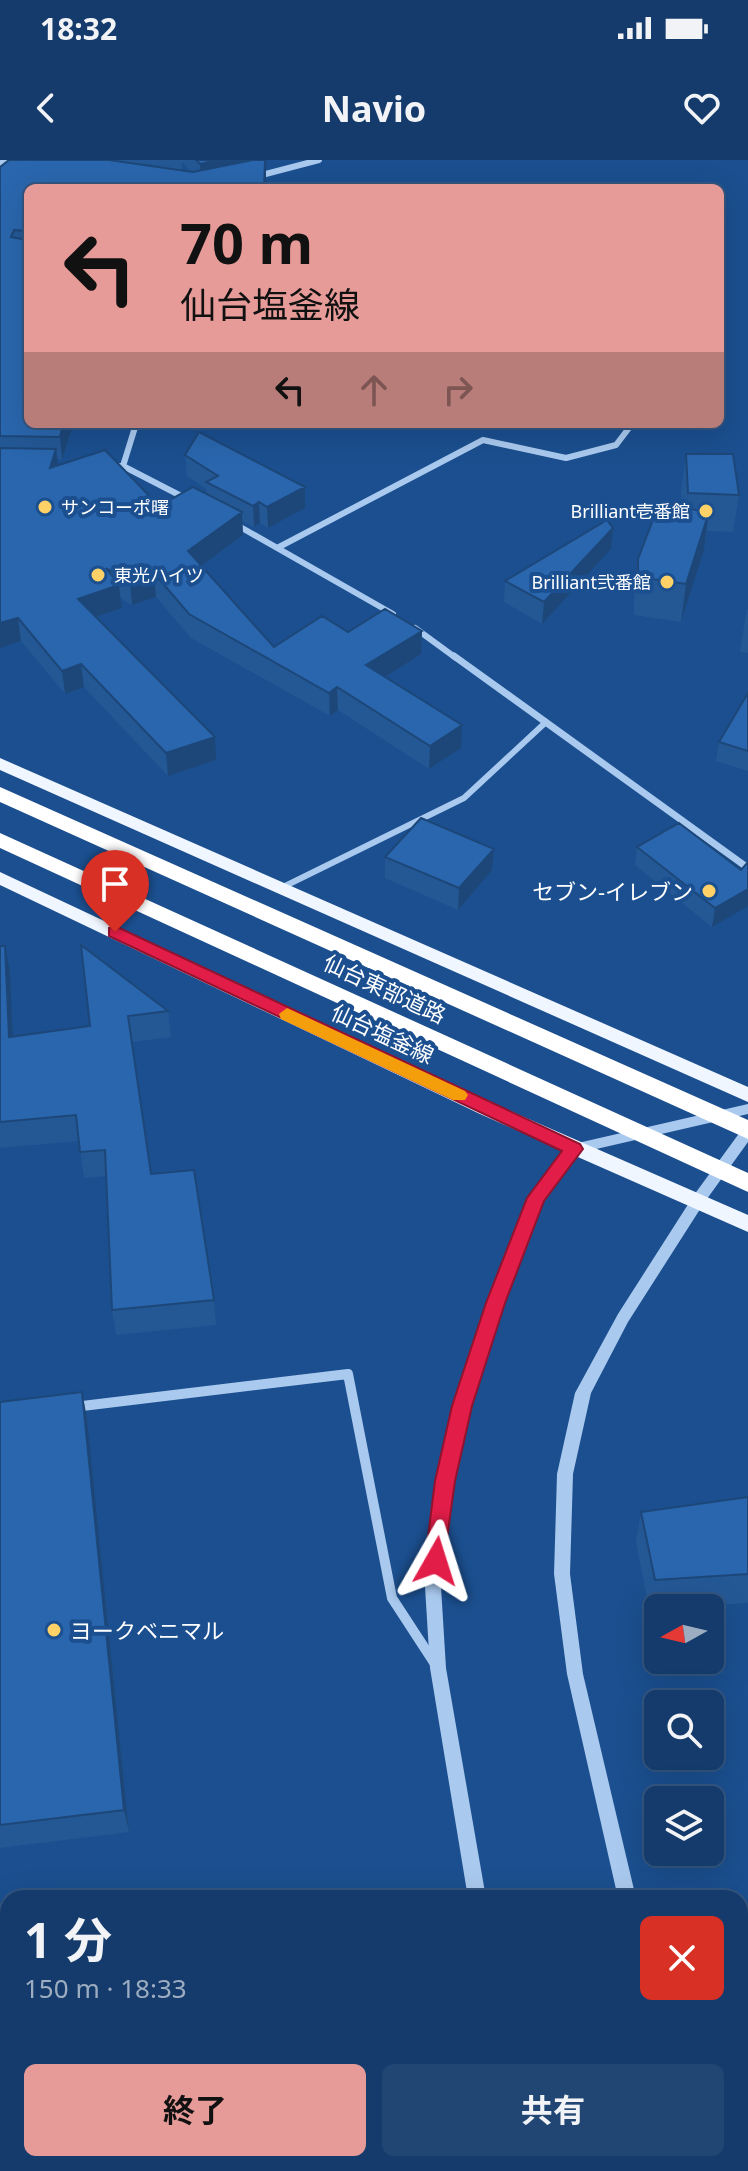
<!DOCTYPE html>
<html lang="ja">
<head>
<meta charset="utf-8">
<style>
  body { margin:0; font-family:"Noto Sans","Noto Sans JP",sans-serif; background:#214673; color:#f1f3f6; height:100vh; display:flex; flex-direction:column; font-size:30px; white-space:nowrap }
  * { box-sizing:border-box; margin:0 }
  p { font-size:26px; color:#9dadc1 }
  .icon { flex:none; width:44px; height:44px; fill:none; stroke:currentColor; stroke-width:2; stroke-linecap:round; stroke-linejoin:round }
  .map { position:relative; flex:1; overflow:hidden }
  .drawer { position:absolute; left:0px; top:1730px; width:748px; height:282px; display:flex; flex-direction:column; background:#143b6b; border-radius:24px 24px 0 0; box-shadow:0 8px 32px #0002,0 0 0 2px #33557e }
  .drawer>* { flex:none }
  .guide { position:absolute; left:24px; top:24px; width:700px; height:244px; border-radius:12px; box-shadow:0 8px 32px #0002,0 0 0 2px #33557e; background:#e69b98; color:#111; overflow:hidden }
  .needle { width:52px; rotate:262deg }
  .fabs { position:absolute; left:644px; top:1434px; display:grid; gap:16px }
  .fabs a { display:grid; place-items:center; width:80px; height:80px; border-radius:12px; background:#143b6b; box-shadow:0 8px 32px #0002,0 0 0 2px #33557e; font-size:40px }
  .pin { position:absolute; display:grid; place-items:center; width:68px; height:68px; color:#fff; margin:-82px -34px; border-radius:50% 50% 50% 0; rotate:-45deg; box-shadow:0 0 8px #0007 }
  .pin .icon { rotate:45deg }
  .me { position:absolute; width:88px; margin:-44px; rotate:6deg; stroke-linejoin:round; filter:drop-shadow(0 0 6px #0008) }
  .turn { display:flex; align-items:center; gap:28px; height:168px; padding:0 24px; font-size:36px }
  .turn .icon { width:104px; height:104px; stroke-width:2.5 }
  .turn b { display:block; font-size:56px; line-height:68px }
  .lanes { display:flex; align-items:center; height:76px; padding:0 24px; background:#0003; justify-content:center; gap:40px; direction:ltr }
  .lanes .off { opacity:.35 }
  .round { display:grid; place-items:center; flex:none; width:84px; height:84px; border-radius:12px; background:#214673 }
  .summary { display:flex; align-items:center; justify-content:space-between; height:136px; padding:0 24px }
  h1 { font-size:48px; font-weight:700; line-height:60px }
  .action { display:flex; gap:16px; margin-top:auto; padding:16px 24px }
  .action a { flex:1; height:92px; border-radius:12px; background:#e69b98; color:#111; font-size:32px; font-weight:700; line-height:92px; text-align:center }
  .action a+a { background:#214673; color:#f1f3f6 }
  .status { display:flex; justify-content:space-between; align-items:center; height:56px; padding:0 40px; background:#143b6b; direction:ltr }
  .status svg { height:22px; fill:currentColor }
  header { display:flex; justify-content:space-between; align-items:center; height:104px; padding:0 24px; background:#143b6b; font-size:36px; font-weight:700 }
  .map>svg:first-child { display:block }
</style>
</head>
<body>
<div class="status"><b>18:32</b><svg viewBox="0 0 49 12"><path d="M0 12V9h3v3zM5 12V6h3v6zM10 12V3h3v9zM15 12V0h3v12zM26 1h20v11H26zM47 4h2v5h-2z"/></svg></div>
<header><svg class="icon" aria-label="back" viewBox="0 0 24 24"><path d="M15 5l-7 7 7 7"/></svg>Navio<svg class="icon" aria-label="heart" viewBox="0 0 24 24"><path d="M12 20l-8-8c-3-5 5-10 8-4 3-6 11-1 8 4z"/></svg></header>
<div class="map">
<svg width="748" height="2011" viewBox="0 0 748 2011">
  <rect width="100%" height="100%" fill="#1b4f8f"/>
  <g fill="none" stroke-linecap="round" stroke-linejoin="round">
    <path stroke="#a9c9ee" stroke-width="6" d="M281,728L464,638L546,562"/>
    <path stroke="#a9c9ee" stroke-width="6" d="M0,3H16
      M258,16L319,0
      M113,306H123L187,339
      M123,306L136,264
      M235,364L393,454
      M279,387L483,280L566,298L616,285L632,264
      M415,468L456,498"/>
    <path stroke="#a9c9ee" stroke-width="7" d="M454,496L748,708"/>
    <path stroke="#a9c9ee" stroke-width="10" d="M74,1247L348,1214L392,1438L435,1504"/>
    <path fill="#a9c9ee" fill-rule="evenodd" d="M748,944V954L579,993L542,1040L502,1143L470,1246L453,1321L441,1427L446,1508L486,1738H468L430,1508L425,1427L437,1321L454,1246L488,1143L529,1038L569,985Z
      M748,967V982L704,1043L628,1162L591,1233L573,1314L570,1414L583,1514L636,1738H618L567,1514L554,1414L557,1314L575,1233L618,1154L694,1035L743,968Z
      M515,2004H535L536,2011H516Z
      M679,2004H699L701,2011H681Z"/>
    <path fill="#f0f6ff" fill-rule="evenodd" d="M0,598L748,927V942L0,610Z
      M0,712L494,944L748,1055V1072L480,954L0,725Z"/>
    <path fill="#fff" fill-rule="evenodd" d="M0,627L748,960V979L0,642Z
      M0,673L748,1013V1032L0,688Z"/>
  </g>
  <path fill="#245895" fill-rule="evenodd" d="M9,0H267L266,7V19L28,28L73,264L62,300L57,299L58,306L159,346L207,334L206,329L187,316L185,295L305,348L268,368L260,363L254,367L242,361L243,375L201,406L274,487L348,472L422,471L421,494L385,517L461,588L429,609L338,550L330,556L191,478L156,437L132,445L121,438L122,448L96,457L216,600L168,616L84,527L65,534L21,481L0,488V7ZM182,2L191,12L182,11Z
    M686,294L739,335L733,372L707,371L704,390L681,462L634,455V437L638,399L682,348L681,332Z
    M613,368L611,389L542,464L504,442L505,421Z
    M748,448V493L740,492L746,454Z
    M748,533V611L716,601L719,582Z
    M637,687L741,710L712,767L635,705Z
    M494,689L492,710L458,750L385,718V697Z
    M81,785L168,851L171,877L132,882L151,1014L214,1140L216,1165L116,1175L112,1150L106,1016L84,1018L79,981L0,988V786L10,812L12,876L90,866Z
    M0,1242L87,1258L129,1672L0,1688Z
    M748,1337V1443L649,1449L636,1382L641,1352Z"/>
  <path fill="#1d4779" d="M217,0H267L266,7V28L201,22L200,4Z
    M63,264H73L62,300L60,277Z
    M56,289L59,311L50,308Z
    M305,327V348L268,368L267,347Z
    M259,342L260,363L254,367L253,346Z
    M242,352L243,375L190,414L188,391Z
    M709,352L704,390L681,462L686,424Z
    M613,368L611,389L542,464L544,442Z
    M154,413L156,437L132,445L130,422Z
    M119,425L122,448L81,462L78,439Z
    M18,458L21,481L0,488V463Z
    M422,471L421,494L366,529V505Z
    M81,504L84,527L65,534L62,511Z
    M337,527L338,550L330,556L329,533Z
    M462,565L461,588L429,609L430,586Z
    M215,577L216,600L168,616L166,593Z
    M494,689L492,710L458,750L459,728Z
    M748,729V746L712,767L715,748Z
    M5,786L10,812L14,903L9,877Z
    M82,1232L87,1258L129,1672L124,1650Z
    M42,2004H47V2011H43Z
    M184,2004H198V2011H178V2006Z"/>
  <path fill="#2a66ad" stroke="#1d4779" stroke-width="2" d="M9,0H109L193,12L253,0H265L264,28H28V71L14,70L11,77L27,80L28,73V264H63L60,277L0,276V7Z
    M196,0H217L200,4Z
    M199,272L305,327L267,347L259,342L253,346L206,322L218,316L185,295Z
    M0,288L56,289L50,308L105,290L159,346L193,327L242,352L188,391L274,487L322,456L348,472L385,449L422,471L366,505L462,565L430,586L337,527L329,533L189,454L154,413L130,422L106,408L119,425L78,439L215,577L166,593L81,504L62,511L18,458L0,463Z
    M686,294H733L739,335L688,333Z
    M659,344L709,352L686,424L638,417V399Z
    M607,360L613,368L544,442L505,421Z
    M748,533V591L719,582Z
    M421,658L494,689L459,728L385,697Z
    M679,663L741,710L748,702V729L715,748L637,687Z
    M81,785L168,851L128,856L151,1014L194,1010L214,1140L112,1150L105,990L80,992L76,955L0,962V786H5L9,877L90,866Z
    M82,1232L124,1650L0,1665V1242Z
    M748,1337V1414L655,1420L641,1352Z
    M8,1877V2004H42L43,2011H0V1914L8,1913L3,1878Z
    M119,2004H184L178,2006V2011H120Z"/>
  <path fill="#e11d48" stroke="#92132f" stroke-width="2" d="M115,766L580,984L583,989L544,1041L505,1143L472,1246L455,1321L443,1407H428L425,1401L435,1321L452,1246L486,1143L527,1038L562,991L109,776V768Z"/>
  <path fill="#f59e0b" d="M287,848L465,931L468,935L465,940H453L281,859L279,854Z"/>
  <g fill="#ffd166" stroke="#1b4f8f" stroke-width="3">
    <circle cx="45" cy="347" r="8"/>
    <circle cx="706" cy="351" r="8"/>
    <circle cx="98" cy="415" r="8"/>
    <circle cx="667" cy="422" r="8"/>
    <circle cx="709" cy="731" r="8"/>
    <circle cx="54" cy="1470" r="8"/>
  </g>
  <g text-anchor="middle" dominant-baseline="central" stroke-width="8" stroke-linejoin="round" paint-order="stroke">
    <g font-size="18" fill="#fff" stroke="#1b4f8f" text-anchor="start">
      <text x="61" y="347">サンコーポ曙</text>
      <text x="690" y="351" text-anchor="end">Brilliant壱番館</text>
      <text x="114" y="415">東光ハイツ</text>
      <text x="651" y="422" text-anchor="end">Brilliant弐番館</text>
    </g>
    <g font-size="22" fill="#fff" stroke="#1b4f8f" text-anchor="end">
      <text x="693" y="731">セブン-イレブン</text>
      <text x="70" y="1470" text-anchor="start">ヨークベニマル</text>
    </g>
    <g font-size="22" fill="#fff" stroke="#1b4f8f">
      <text transform="translate(385 828) rotate(25)">仙台東部道路</text>
      <text transform="translate(383 873) rotate(25)">仙台塩釜線</text>
    </g>
  </g>
</svg>
<div class="fabs">
<a><svg class="needle" viewBox="-14 -14 28 28"><path d="M0-13l5 13h-10z" fill="#e53935"/><path d="M0 13l5-13h-10z" fill="#9dadc1"/></svg></a>
<a><svg class="icon" aria-label="search" viewBox="0 0 24 24"><circle cx="10" cy="10" r="6"/><path d="M15 15l6 6"/></svg></a>
<a><svg class="icon" aria-label="layers" viewBox="0 0 24 24"><path d="M12 4l9 5-9 5-9-5zM3 14l9 5 9-5"/></svg></a>
</div>
<div class="pin" style="left:115px;top:772px;background:#d93025"><svg class="icon" aria-label="arrive" viewBox="0 0 24 24"><path d="M6 21V4h12l-3 4 3 4H6"/></svg></div>
<svg class="me" style="left:436px;top:1401px" viewBox="-20 -20 40 40"><path d="M0-17L14 15 0 8-14 15z" fill="#e11d48" stroke="#fff" stroke-width="4"/></svg>
<div class="guide">
<div class="turn"><svg class="icon" aria-label="left" viewBox="0 0 24 24"><path d="M17 20v-9H6M10 6l-5 5 5 5"/></svg><div><b>70 m</b>仙台塩釜線</div></div>
<div class="lanes"><svg class="icon" aria-label="left" viewBox="0 0 24 24"><path d="M17 20v-9H6M10 6l-5 5 5 5"/></svg><svg class="icon off" aria-label="ahead" viewBox="0 0 24 24"><path d="M12 20V5M6 11l6-6 6 6"/></svg><svg class="icon off" aria-label="right" viewBox="0 0 24 24"><path d="M7 20v-9h11M14 6l5 5-5 5"/></svg></div>
</div>
<section class="drawer">
<div class="summary"><div><h1>1 分</h1><p>150 m · 18:33</p></div><a class="round" style="background:#d93025;color:#fff"><svg class="icon" aria-label="close" viewBox="0 0 24 24"><path d="M6 6l12 12M18 6L6 18"/></svg></a></div>
<div class="action"><a>終了</a><a>共有</a></div>
</section>
</div>
</body>
</html>
